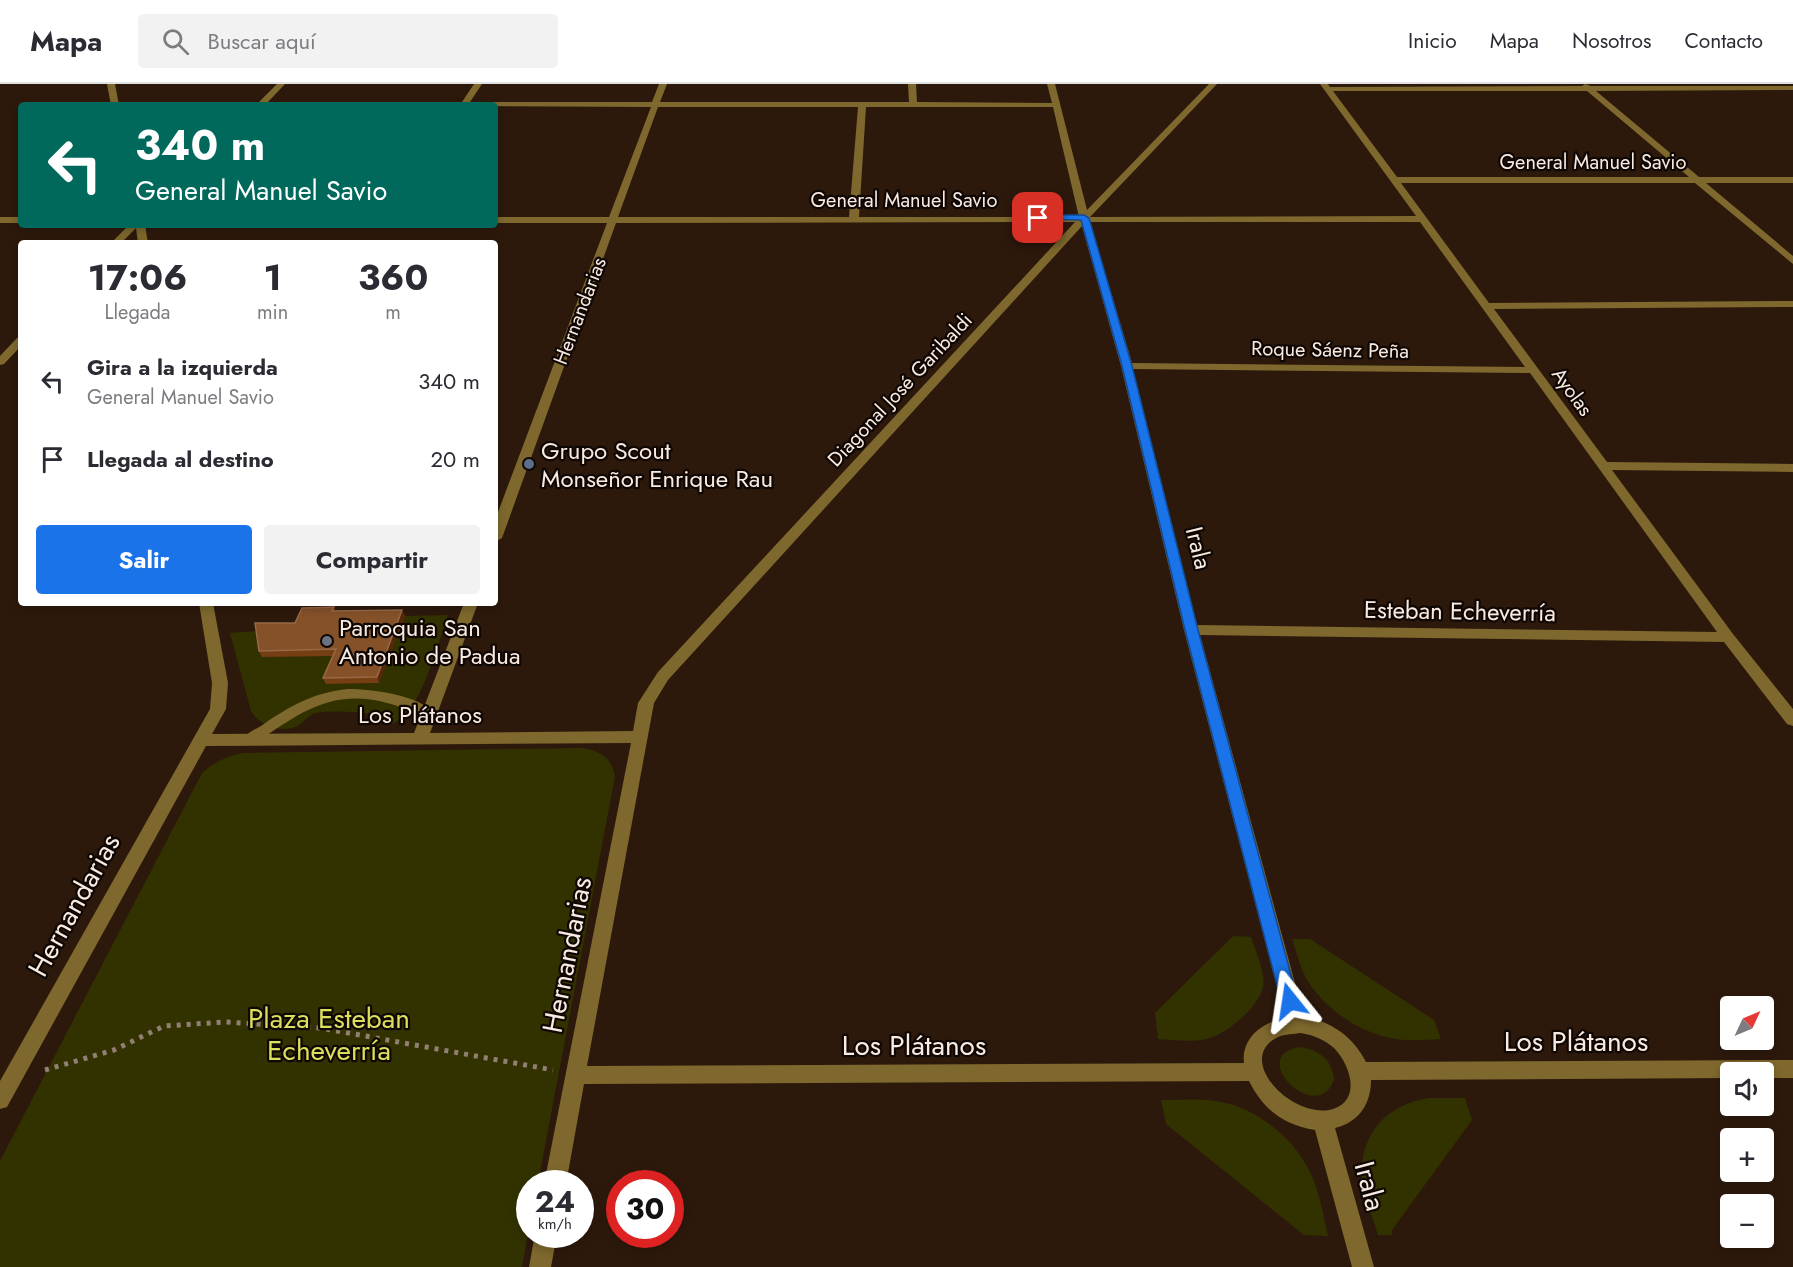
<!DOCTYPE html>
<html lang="es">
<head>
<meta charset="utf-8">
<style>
  body { margin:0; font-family:Jost,sans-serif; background:#f2f2f3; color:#2b2b33; height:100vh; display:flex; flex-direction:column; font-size:22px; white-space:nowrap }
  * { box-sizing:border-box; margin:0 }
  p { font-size:20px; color:#7c7c81 }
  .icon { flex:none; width:33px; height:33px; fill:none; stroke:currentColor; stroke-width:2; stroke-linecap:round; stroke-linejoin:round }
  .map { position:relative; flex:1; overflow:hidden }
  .details { position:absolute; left:18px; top:156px; width:480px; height:366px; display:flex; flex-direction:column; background:#fff; border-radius:6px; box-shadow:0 3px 9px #0003 }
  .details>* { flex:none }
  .guide { position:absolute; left:18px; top:18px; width:480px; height:126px; border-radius:6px; box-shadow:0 3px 9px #0003; background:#00695c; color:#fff; overflow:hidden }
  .needle { width:39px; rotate:46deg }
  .tools { position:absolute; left:1720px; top:912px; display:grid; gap:12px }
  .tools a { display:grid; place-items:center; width:54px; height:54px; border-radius:6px; background:#fff; box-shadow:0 3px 9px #0003; font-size:30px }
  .speed { position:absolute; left:516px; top:1086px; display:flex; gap:12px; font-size:30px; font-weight:700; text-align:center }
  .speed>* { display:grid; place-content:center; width:78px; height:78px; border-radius:50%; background:#fff; box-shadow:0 3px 9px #0003; line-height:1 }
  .speed small { font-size:15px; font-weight:400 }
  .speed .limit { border:9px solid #d22; background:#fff; color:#111 }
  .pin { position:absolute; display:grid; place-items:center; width:51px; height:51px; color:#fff; margin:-26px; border-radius:12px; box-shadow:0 3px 9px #0006 }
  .me { position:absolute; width:66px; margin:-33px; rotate:345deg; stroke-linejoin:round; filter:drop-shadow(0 0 4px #0008) }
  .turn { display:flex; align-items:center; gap:21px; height:126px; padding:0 18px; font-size:27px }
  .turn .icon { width:78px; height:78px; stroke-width:2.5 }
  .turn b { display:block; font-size:42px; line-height:51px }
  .eta { display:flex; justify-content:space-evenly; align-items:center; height:102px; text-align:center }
  .eta b { font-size:36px; font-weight:700; line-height:42px }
  .button { display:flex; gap:12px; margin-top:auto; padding:12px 18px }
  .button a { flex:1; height:69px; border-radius:6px; background:#1a73e8; color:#fff; font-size:24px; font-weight:700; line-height:69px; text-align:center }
  .button a+a { background:#f2f2f3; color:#2b2b33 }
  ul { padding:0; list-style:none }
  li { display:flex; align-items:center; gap:18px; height:78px; padding:0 18px }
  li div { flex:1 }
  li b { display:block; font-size:22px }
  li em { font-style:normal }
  header { display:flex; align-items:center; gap:36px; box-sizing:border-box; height:84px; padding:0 30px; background:#fff; border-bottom:2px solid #e1e1e2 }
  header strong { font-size:28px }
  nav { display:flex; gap:33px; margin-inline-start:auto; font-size:21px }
  .search { width:420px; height:54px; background:#f2f2f3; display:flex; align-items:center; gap:15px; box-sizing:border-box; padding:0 21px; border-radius:6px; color:#7c7c81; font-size:22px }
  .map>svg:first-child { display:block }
</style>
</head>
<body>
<header>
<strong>Mapa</strong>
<div class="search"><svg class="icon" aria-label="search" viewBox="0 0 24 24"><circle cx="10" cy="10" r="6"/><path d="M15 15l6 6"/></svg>Buscar aquí</div>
<nav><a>Inicio</a><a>Mapa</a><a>Nosotros</a><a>Contacto</a></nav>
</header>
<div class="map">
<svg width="1793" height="1183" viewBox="0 0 1793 1183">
  <rect width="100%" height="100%" fill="#2d190c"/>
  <path fill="#323200" d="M448,531C439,555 417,647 384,640L374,630C357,628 333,626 316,629C307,631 304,639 297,642C281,650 259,641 251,627L230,549L258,547L340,567L326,600L379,599L405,532Z
    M584,664C602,668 611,674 615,692L538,1099L530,1100L529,1144L522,1183H0V1077L202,689C214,678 227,672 243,669Z
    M1233,852L1251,853C1255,866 1266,889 1263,903C1258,923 1229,948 1210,954C1194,959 1174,956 1158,955L1155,929Z
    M1292,855H1310L1434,936L1441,955C1423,956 1404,958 1386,953C1353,945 1319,920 1304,890C1299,879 1296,866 1292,855Z
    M1299,963C1318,965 1332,975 1334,995C1319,1043 1245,973 1299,963Z
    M1428,1014H1465L1472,1036L1392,1146V1151H1378C1373,1134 1364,1114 1362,1097C1359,1051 1384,1022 1428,1014Z
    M1161,1016C1181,1016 1202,1014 1221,1018C1256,1024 1293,1054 1309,1086C1319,1105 1323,1130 1328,1152L1304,1151L1166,1040Z"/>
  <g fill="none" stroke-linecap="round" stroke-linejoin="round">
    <path stroke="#917f74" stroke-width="5" stroke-dasharray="4 6" stroke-linecap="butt" d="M45,986L114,966L164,942L225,938L321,944L553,986"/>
    <path fill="#7e682d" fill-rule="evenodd" d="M348,605C371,605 421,611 436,631L429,636C416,632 404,623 391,620C332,603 300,629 254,660H244L242,656C246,649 254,646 261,642C288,623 314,608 348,605Z"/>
    <path fill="#7e682d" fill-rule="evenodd" d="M107,0H115L119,21H111Z
      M277,0H285L268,18H462L474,0H482L470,18H652L659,0H667L660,18H909L908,0H916L917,18L1052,19L1047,0H1055L1087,126L1209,0H1217L1090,133L1416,132L1320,0H1328L1330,3L1582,2L1585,0L1591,2H1793V6L1596,7L1699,93H1793V99H1706L1793,172V180L1695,99H1401L1489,219L1793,217V223L1494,225L1607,378L1793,380V388L1612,386L1733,550L1793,625V642L1787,640L1724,558L1200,551L1304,932C1332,939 1352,951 1366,978L1793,976V994H1764V988H1731V994L1371,996C1371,1020 1359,1038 1335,1044L1374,1183H1352L1315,1046C1283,1041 1263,1025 1249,997L584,1000L566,1100H544L631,659L206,662L7,1023L0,1025V997L210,625L212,599L199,519H213L228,599L226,625L212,650L414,649L464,519H478L430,649L633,647L638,619L658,588L1075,138L616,139L502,454L495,458V436L607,139H495V133H609L651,23L256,21ZM1333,7H1587L1689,93H1397ZM658,23H858L849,133H618ZM866,23H1053L1079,133H859ZM1090,138H1420L1525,283L1132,279ZM1082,142L1121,282L1184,546L1285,934C1263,938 1241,954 1244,979L587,982L654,619L668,596ZM1133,285L1530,289L1717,548L1197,541ZM1301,949C1313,951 1325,956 1334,964C1350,980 1362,1016 1333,1025C1293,1037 1233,975 1278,953C1285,950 1294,950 1301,949Z
      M0,133H21V139H0Z
      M129,141H145L148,159H138L136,144L121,159H111Z
      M21,253V262L4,280L0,281V272L17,254Z
      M535,1150H557L551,1183H529Z"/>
  </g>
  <path fill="#763e13" d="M334,523L335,527L402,526L405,532L379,599L326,600L323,594L333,572L262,573L259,567L295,539Z"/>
  <path fill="#532707" d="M402,526L405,532L379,599L377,593Z"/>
  <path fill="#845129" stroke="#976946" stroke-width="1.5" d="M334,523L332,527L402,526L377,593L323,594L336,565L259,567L255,539H295L302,524Z"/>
  <path fill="#1a73e8" stroke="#114b97" stroke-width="1.5" d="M1038,131H1084L1089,134L1132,282L1198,546L1298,917L1296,922L1290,924L1283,922L1281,917L1185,546L1122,282L1081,136L1035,135L1034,134Z"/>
  <circle fill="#5c6f8a" stroke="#0f0703" stroke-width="2" cx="529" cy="380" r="6"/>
  <circle fill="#6b7280" stroke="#0f0703" stroke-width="2" cx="327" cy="557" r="6"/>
  <g text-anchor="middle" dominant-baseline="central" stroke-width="4.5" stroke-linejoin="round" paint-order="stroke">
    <g font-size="20" fill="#faebe2" stroke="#0f0703">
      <text x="1593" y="78">General Manuel Savio</text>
      <text x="904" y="116">General Manuel Savio</text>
      <text transform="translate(580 227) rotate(-69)">Hernandarias</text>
      <text transform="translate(1330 266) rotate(1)">Roque Sáenz Peña</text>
      <text transform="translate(900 306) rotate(-47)">Diagonal José Garibaldi</text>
      <text transform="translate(1572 308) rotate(54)">Ayolas</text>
    </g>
    <g font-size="24" fill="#faebe2" stroke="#0f0703" text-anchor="start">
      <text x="541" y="366">Grupo Scout<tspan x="541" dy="28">Monseñor Enrique Rau</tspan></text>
      <text x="339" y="543">Parroquia San<tspan x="339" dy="28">Antonio de Padua</tspan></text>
    </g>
    <g font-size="24" fill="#faebe2" stroke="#0f0703">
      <text transform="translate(1199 464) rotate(76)">Irala</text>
      <text transform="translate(1460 527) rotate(1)">Esteban Echeverría</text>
      <text x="420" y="630">Los Plátanos</text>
    </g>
    <g font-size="28" fill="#faebe2" stroke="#0f0703">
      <text transform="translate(74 821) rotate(-61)">Hernandarias</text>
      <text transform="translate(567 871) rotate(-79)">Hernandarias</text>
      <text x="1576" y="957">Los Plátanos</text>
      <text x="914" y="961">Los Plátanos</text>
      <text transform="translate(1370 1102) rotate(75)">Irala</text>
    </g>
    <g font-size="28" fill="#dcdf5b" stroke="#0f0703">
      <text x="329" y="934">Plaza Esteban<tspan x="329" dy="32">Echeverría</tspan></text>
    </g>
  </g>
</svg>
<div class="tools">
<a><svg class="needle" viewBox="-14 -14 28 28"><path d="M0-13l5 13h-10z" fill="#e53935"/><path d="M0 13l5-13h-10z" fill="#7c7c81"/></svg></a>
<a><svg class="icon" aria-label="sound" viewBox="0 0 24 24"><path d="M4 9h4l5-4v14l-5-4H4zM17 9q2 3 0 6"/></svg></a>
<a>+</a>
<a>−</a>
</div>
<div class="speed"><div>24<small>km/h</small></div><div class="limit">30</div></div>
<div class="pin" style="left:1038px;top:134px;background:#d93025"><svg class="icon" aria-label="arrive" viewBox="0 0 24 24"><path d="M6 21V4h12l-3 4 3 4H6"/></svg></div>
<svg class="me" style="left:1290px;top:917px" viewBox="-20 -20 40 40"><path d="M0-17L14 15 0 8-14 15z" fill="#1a73e8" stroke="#fff" stroke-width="4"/></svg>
<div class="guide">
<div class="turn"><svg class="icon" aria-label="left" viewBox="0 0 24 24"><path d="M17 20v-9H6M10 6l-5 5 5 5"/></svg><div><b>340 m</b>General Manuel Savio</div></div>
</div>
<section class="details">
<div class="eta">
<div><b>17:06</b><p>Llegada</p></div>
<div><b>1</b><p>min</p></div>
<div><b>360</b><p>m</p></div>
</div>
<ul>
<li><svg class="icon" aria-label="left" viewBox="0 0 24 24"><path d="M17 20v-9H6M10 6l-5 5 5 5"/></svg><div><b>Gira a la izquierda</b><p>General Manuel Savio</p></div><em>340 m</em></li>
<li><svg class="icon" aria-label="arrive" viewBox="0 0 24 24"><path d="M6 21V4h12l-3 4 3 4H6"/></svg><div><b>Llegada al destino</b></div><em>20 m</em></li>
</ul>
<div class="button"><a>Salir</a><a>Compartir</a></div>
</section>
</div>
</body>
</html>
